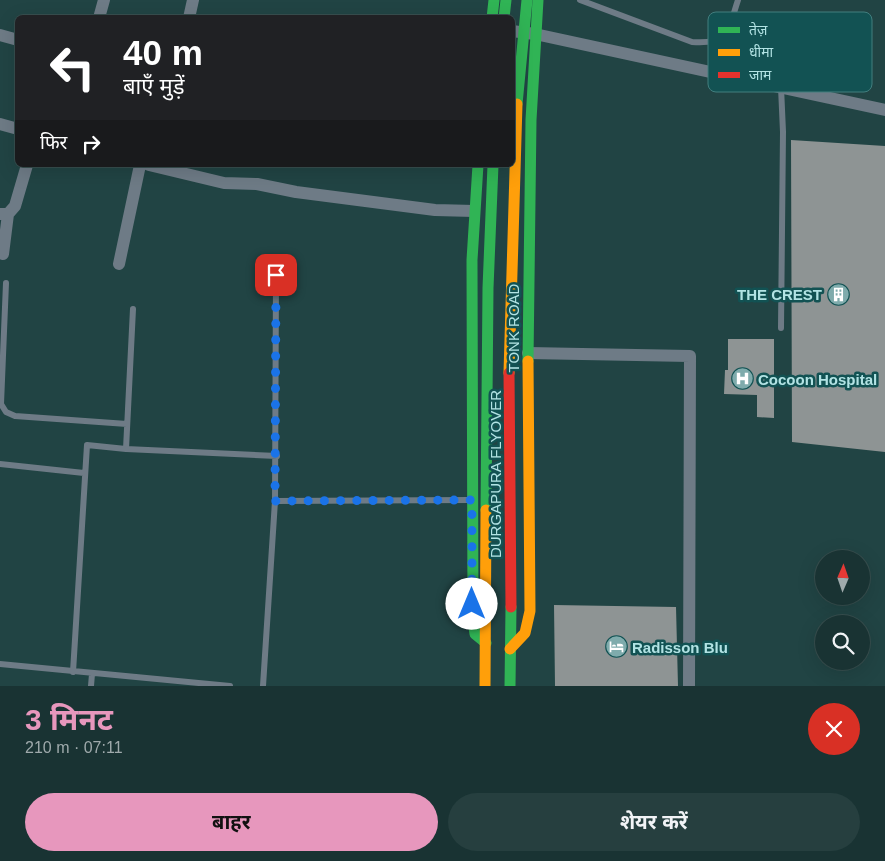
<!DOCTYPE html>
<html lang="hi">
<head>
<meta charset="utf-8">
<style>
  body { margin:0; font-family:Arial,"Noto Sans Devanagari",sans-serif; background:#263f3f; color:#f1f3f6; height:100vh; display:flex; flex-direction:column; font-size:19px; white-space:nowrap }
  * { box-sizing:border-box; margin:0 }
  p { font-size:16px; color:#9faaac }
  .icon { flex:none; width:28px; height:28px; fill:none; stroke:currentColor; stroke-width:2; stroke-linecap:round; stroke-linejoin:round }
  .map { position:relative; height:686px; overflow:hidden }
  .side { display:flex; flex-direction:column; background:#193333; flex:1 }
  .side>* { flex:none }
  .banner { position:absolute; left:15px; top:15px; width:500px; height:152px; border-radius:8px; box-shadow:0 5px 20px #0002,0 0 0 1px #374e4e; background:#202124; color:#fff; overflow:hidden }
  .needle { width:32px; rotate:2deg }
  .fabs { position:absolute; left:815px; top:550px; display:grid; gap:10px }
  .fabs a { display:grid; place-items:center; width:55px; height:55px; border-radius:50%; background:#193333; box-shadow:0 5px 20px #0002,0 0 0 1px #374e4e; font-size:25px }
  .pin { position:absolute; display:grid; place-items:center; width:42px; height:42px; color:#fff; margin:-21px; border-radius:10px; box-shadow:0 2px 8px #0006 }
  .me { position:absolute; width:55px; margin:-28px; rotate:0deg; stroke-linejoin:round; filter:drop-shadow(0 0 4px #0008) }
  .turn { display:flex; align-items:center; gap:18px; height:105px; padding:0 25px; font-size:22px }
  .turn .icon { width:65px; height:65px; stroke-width:2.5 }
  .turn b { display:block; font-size:35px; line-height:42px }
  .then { display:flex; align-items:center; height:48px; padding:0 25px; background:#0003; gap:10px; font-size:19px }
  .round { display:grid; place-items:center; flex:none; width:52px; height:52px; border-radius:26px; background:#263f3f }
  .summary { display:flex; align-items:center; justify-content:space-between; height:85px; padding:0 25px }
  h1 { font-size:30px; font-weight:700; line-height:38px; color:#e797bd }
  .primary-button { display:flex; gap:10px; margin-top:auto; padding:10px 25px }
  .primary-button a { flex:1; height:58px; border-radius:30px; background:#e797bd; color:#111; font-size:20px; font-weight:700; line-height:58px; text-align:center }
  .primary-button a+a { background:#263f3f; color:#f1f3f6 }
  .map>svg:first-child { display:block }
</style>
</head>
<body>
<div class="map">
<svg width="885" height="686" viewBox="0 0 885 686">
  <rect width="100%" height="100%" fill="#214444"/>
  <path fill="#8e9494" d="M791,140L885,146V452L792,442Z
    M728,339H774V418L757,417V395L724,394L725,370H728Z
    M554,605L676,607L678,686H555Z"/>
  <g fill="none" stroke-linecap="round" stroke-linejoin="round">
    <path stroke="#6e7b86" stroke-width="6" d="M580,0L692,42C729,45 728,30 738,0
      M6,283L1,404L6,412L15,416L127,424
      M781,328L783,132L781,87
      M126,449L277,456
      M0,464L84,473
      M275,501L471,500
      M0,664L230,686
      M73,672L87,445L126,449L133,309
      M91,686L92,674
      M263,686L275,501L276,275"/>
    <path stroke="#6e7b86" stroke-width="12" d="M99,18L104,0
      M189,18L193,0
      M512,31L535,34L885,110
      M0,35L18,40
      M0,124L18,129
      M149,165L224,183L257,184L296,192L435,210L474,211
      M0,214H8L15,206L27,165
      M3,254L8,214
      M119,264L140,165
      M528,353L690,356L689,686"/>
    <path stroke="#30b455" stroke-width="11" d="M492,18L494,0
      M504,18L506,0
      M478,165L472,260L473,621L475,634L486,643
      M528,361L531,120L538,0
      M486,510L488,288L493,165
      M510,686L511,607"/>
    <path stroke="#ff9f0a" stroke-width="11" d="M510,649L525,633L530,611L528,361
      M485,686L486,510"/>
    <path stroke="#30b455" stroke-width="11" d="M517,104L527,0"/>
    <path stroke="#ff9f0a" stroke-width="11" d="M509,373L517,104"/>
    <path stroke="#e5322d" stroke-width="11" d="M509,373L511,607"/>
  </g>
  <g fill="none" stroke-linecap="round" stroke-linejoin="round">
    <path stroke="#1a73e8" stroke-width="9" stroke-dasharray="0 16.2" d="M276,275L275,501L472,500V604"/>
  </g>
  <defs>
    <symbol id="building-disc" viewBox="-11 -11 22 22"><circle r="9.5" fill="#7fabac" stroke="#125253"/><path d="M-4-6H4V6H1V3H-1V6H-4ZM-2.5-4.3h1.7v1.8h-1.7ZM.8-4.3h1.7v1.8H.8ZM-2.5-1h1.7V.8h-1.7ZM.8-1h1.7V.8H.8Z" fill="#fff"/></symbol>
    <symbol id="hospital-disc" viewBox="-11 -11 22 22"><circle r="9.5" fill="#7fabac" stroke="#125253"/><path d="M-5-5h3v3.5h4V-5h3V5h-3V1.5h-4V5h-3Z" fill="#fff"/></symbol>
    <symbol id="hotel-disc" viewBox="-11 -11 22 22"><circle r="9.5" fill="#7fabac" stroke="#125253"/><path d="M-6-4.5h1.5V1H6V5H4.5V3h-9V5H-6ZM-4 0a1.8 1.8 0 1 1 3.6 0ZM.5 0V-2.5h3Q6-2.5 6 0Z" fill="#fff"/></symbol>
  </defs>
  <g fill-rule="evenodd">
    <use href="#building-disc" x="826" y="282" width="25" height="25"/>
    <use href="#hospital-disc" x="730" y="366" width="25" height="25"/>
    <use href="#hotel-disc" x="604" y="634" width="25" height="25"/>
  </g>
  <g text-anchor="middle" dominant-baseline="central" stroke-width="5" stroke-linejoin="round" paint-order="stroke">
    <g font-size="15" font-weight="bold" fill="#b2e3e4" stroke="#125253" text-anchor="start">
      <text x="822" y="294" text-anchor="end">THE CREST</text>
      <text x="758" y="379">Cocoon Hospital</text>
      <text x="632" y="647">Radisson Blu</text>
    </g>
    <g font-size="15" fill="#b2e3e4" stroke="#125253">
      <text transform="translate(513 328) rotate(-90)">TONK ROAD</text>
      <text transform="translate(495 474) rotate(-90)">DURGAPURA FLYOVER</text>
    </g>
  </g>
  <rect x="708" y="12" width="164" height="80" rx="8" fill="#125253" stroke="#427e7e" stroke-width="1"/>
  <rect x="718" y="27" width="22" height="6" fill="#30b455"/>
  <rect x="718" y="49" width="22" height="7" fill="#ff9f0a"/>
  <rect x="718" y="72" width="22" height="6" fill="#e5322d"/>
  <g font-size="14" fill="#b2e3e4">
    <text x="749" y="35">तेज़</text>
    <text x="749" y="57">धीमा</text>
    <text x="749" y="80">जाम</text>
  </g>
</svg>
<div class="fabs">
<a><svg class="needle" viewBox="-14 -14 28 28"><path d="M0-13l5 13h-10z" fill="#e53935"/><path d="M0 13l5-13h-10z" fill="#9faaac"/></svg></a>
<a><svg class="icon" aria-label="search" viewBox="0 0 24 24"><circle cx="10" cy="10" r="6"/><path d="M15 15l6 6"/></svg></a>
</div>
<div class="pin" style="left:276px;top:275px;background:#d93025"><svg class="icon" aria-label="arrive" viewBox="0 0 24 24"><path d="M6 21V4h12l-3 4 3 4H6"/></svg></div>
<svg class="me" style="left:472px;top:604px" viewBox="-20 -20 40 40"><circle r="19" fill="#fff"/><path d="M0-13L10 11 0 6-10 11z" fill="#1a73e8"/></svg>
<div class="banner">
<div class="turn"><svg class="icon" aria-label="left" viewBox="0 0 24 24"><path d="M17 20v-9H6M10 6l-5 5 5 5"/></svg><div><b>40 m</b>बाएँ मुड़ें</div></div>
<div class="then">फिर<svg class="icon" aria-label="right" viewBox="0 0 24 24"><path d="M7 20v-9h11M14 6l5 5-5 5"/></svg></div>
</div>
</div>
<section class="side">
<div class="summary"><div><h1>3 मिनट</h1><p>210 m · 07:11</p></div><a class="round" style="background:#d93025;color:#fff"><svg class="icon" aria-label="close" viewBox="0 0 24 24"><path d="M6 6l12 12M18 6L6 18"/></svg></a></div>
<div class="primary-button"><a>बाहर</a><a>शेयर करें</a></div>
</section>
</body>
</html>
